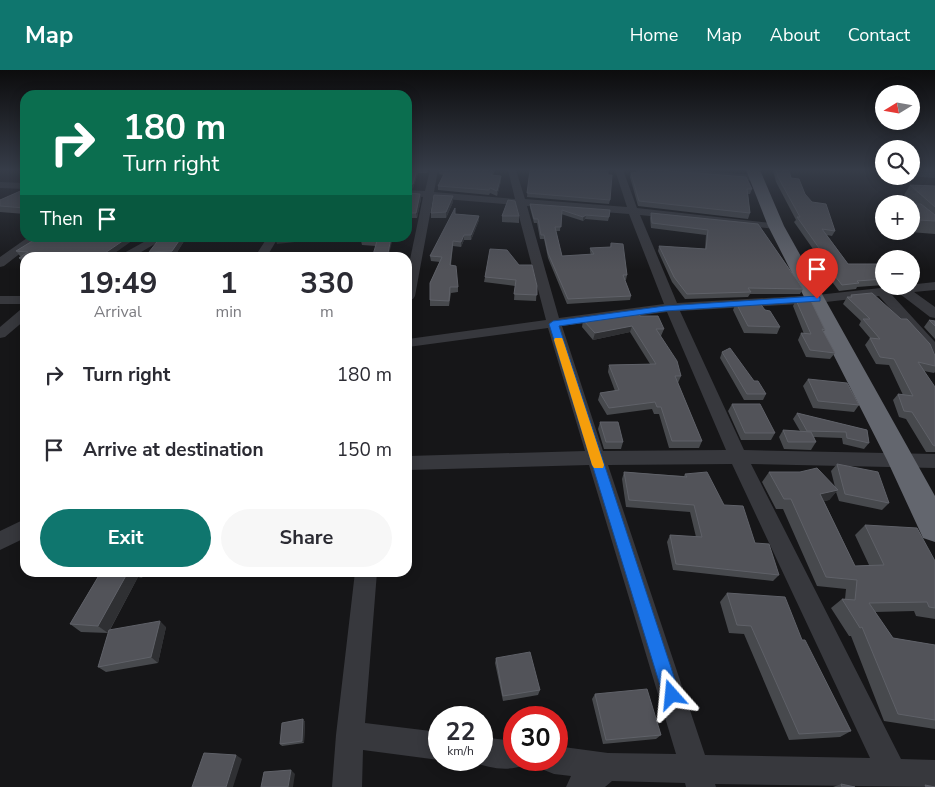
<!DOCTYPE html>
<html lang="en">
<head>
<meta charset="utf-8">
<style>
  body { margin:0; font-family:"Nunito Sans",sans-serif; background:#f7f7f7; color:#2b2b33; height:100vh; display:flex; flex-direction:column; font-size:19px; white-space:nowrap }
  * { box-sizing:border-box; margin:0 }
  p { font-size:16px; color:#7c7c81 }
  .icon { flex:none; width:28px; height:28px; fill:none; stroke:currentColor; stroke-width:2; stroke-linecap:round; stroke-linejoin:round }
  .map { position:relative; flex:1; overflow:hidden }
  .drawer { position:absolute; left:20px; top:182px; width:392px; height:325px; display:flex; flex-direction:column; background:#fff; border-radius:15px; box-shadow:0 2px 12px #0003 }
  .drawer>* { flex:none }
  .banner { position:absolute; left:20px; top:20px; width:392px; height:152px; border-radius:15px; box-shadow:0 2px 12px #0003; background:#0b6e4f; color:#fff; overflow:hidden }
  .needle { width:32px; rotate:259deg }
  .tools { position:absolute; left:875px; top:15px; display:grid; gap:10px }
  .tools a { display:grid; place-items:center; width:45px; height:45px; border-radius:50%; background:#fff; box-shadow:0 2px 12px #0003; font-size:25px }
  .speed { position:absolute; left:428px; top:636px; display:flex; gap:10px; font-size:25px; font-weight:700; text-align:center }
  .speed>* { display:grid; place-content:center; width:65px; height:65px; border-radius:50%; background:#fff; box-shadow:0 2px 12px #0003; line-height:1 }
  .speed small { font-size:12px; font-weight:400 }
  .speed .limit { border:8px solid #d22; background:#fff; color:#111 }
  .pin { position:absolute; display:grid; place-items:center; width:42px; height:42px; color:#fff; margin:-51px -21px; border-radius:50% 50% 50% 0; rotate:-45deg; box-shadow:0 0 5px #0007 }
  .pin .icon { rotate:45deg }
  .me { position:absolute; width:55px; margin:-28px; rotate:342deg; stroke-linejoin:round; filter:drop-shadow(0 0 4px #0008) }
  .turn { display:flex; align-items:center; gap:18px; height:105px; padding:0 20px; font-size:22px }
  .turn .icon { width:65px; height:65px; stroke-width:2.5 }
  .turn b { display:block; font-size:35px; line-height:42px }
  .then { display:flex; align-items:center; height:48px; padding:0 20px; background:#0003; gap:10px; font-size:19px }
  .eta { display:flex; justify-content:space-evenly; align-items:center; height:85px; text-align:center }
  .eta b { font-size:30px; font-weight:700; line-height:35px }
  .button { display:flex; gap:10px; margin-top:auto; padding:10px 20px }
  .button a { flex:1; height:58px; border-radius:30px; background:#0f766e; color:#fff; font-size:20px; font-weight:700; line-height:58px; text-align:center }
  .button a+a { background:#f7f7f7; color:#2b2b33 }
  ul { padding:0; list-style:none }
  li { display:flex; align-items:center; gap:15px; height:75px; padding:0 20px }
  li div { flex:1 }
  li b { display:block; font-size:19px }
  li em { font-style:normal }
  header { display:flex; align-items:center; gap:30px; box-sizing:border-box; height:70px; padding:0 25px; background:#0f766e; color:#fff }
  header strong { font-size:24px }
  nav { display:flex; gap:28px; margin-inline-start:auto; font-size:18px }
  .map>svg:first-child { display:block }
</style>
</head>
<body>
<header>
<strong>Map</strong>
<nav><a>Home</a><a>Map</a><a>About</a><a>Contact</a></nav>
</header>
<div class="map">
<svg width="935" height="717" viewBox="0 0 935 717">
  <rect width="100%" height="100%" fill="#161618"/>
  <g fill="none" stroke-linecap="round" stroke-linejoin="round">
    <path fill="#2c353c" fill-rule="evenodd" d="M869,100H884V104L871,103Z
      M911,100H935V108L910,106Z"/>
    <path fill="#37383d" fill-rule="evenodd" d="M430,100H438L434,122L515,129L508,100H516L525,129L627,137L615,100H623L637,138L780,154L781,156L780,158L776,159L640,145L677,233L817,225L935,212V220L914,222L935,237V248L930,247L900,224L892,225L935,272V286L930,284L879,226L817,233L680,241L744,380L935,384V398L751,394L901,689L935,690V717L715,714L716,717H686L685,713L612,711L605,717H566L571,706L554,704L544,700L540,690H556V676L608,683L676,684L589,395L408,400V386L585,381L548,258L408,277V269L546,250L516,135L433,128L415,226L413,229L408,230V199L423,127L408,126V120L425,121ZM527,136L629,144L664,234L559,248ZM667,242L726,380L603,381L562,256ZM732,394L870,688L705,685L608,395Z
      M654,100H687L756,105L761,108L756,111L658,103Z
      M0,112L25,113V119L0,118Z
      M27,168H40L4,196L0,197V187Z
      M151,168H165L131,188H115Z
      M267,168H278L266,188H254Z
      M0,226H25V234H0Z
      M25,239V250L5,267L0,268V257L20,240Z
      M25,449V468L0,480V461Z
      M355,502H377L365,653L439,662V690L363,680L362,717H332L336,665Z
      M481,667L514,671V690H526L524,695C508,702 487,698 471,691L481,690Z"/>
    <path fill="#63666e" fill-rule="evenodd" d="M746,100H760L784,156L935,426V472L923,468L887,390L768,156Z"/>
  </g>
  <path fill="#47494d" d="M408,100H428L427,103H418L413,118L408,120Z
    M438,100H495L493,105L501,111L497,126L490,123L489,125L438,120V116L444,105L439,104Z
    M530,100L610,130L609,134L527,127Z
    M636,100H658L752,119L750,124H748L750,143L748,149L638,136L630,107L631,103L636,102Z
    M773,100H789L791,108L835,161L832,166L827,165L848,194H884V215L857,217L856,219L839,221L818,193L820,189L794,152L796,150L776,112Z
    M910,115L935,116V164L910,162L909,161H911V134H913L904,125Z
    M25,119V144L0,142V130Z
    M408,123L420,124L421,129L417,148H408Z
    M453,132L446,148H431V143Z
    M530,134L609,147L608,151L585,149L583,151L561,144L560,161H556L562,186L591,185L590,182V178L610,177L611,173L627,205L626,210H625L631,226L630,230L567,234L548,188L544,169H540L537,153H534L530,138Z
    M651,143L758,154L803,219L800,224H750L748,227L685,229L672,212L658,181L659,176L705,179L706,165L651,158L650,148Z
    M455,144L479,146V150L471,170H464L461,177L453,176L451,195L458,217V222L451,223L449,236H430V213L440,192L431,191L430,186Z
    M502,146H519V153L502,152Z
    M136,168L25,188V193H23L19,188L21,186H20L16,181L32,171V170Z
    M186,168L174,187H152L149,182Z
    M338,168H393L376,176L362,175L361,171L338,170Z
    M519,195L537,216L536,231L514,230L515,216L484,212L485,207Z
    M911,204L915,207L911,213Z
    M851,225L935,286V302L934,303L924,301L935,317V382H926L906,349L899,347L893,330L898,324L903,325L889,295L876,294L865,275L870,268L859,255L861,251L843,234L847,227H850Z
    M796,230L825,260L823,262L835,283L830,289L806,287L798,270L801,263L804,264L793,236Z
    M736,233L765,240L780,257L777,264L744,263L733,240Z
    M640,246L664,259L661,266H660L681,306L678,313L702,371L699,378H669L659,344H654L652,339L607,345L598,330L600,323L615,321L608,302L609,295L650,294L630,262L593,270L582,257L583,250Z
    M929,250L935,251V269L924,257Z
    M722,282L766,324L763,330H744L720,288Z
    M808,309L859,335L854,342L813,338L803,316Z
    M732,334L775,363L771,370H741L728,341Z
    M797,343L867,360L869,373L864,379L843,374L842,368L814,367L816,372L811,380L784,379L779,367L783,360L800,361L793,349Z
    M600,352L623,372L621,379H604L598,359Z
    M837,394L889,433L882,440L839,431L836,422L829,430L824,431L855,496L869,495L855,465L865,455L935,491V549L916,546L914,541L875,542L893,568L935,575V659L884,651L851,566H849L831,538L842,529H845L846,519L817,516L783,439H776L762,412L769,402L835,417L831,401Z
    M624,402L684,406L685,404L724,435L755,473L779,505L773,511L673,500L667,472L670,465L696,467L690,442L626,437L622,409Z
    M101,502H144L142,508L138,507L110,560L166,557L158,593L106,602L98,597L109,561L108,563L81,562L70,554Z
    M727,523L802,570L851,661L840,667L789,670L744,564L729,563L720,532Z
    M496,588L540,620L538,625L503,631L495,593Z
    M595,624L661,665L656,669L603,674L592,629Z
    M303,649L305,652L304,673L282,676L280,674Z
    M841,714L855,717H833Z"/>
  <path fill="#2f3033" d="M417,100L418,103L413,118L408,120V115Z
    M501,106V111L497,126V121Z
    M420,124L421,129L417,148L416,143Z
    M453,126V132L446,148V142Z
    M586,145L585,149L583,151V147Z
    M479,146V150L471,170V165Z
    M464,165V170L461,177V172Z
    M127,168H136L108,188H96Z
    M181,168H186L174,187L172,181Z
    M275,168H295V172L277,174Z
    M391,168H393L388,188H387Z
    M632,256L630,262L593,270L595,263Z
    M838,420L829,430L812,434L820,424Z
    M128,502H133L138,507L108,563L98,556Z
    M137,502H144L142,508Z
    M160,551L166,557L158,593L151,587Z
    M303,649L305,652L304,673L302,671Z
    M236,685L242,689L233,717H226Z
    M291,700L295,704L293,717H288Z"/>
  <path fill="#525359" stroke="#5f6168" d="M408,100H417L413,114L408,115Z
    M439,100H493L491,105L501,106L497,121L490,118L489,120L438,116L446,100Z
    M530,100H608V105H612L610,130L527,123Z
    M638,100H658L746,107L752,119H747L750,143L639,131L631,103L639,102Z
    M776,100H789L791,108L799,109L805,124L812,132L826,134L835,161L822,159L848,194H884V209L857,211L859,213L842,215L821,188L824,185L797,147H800L778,107Z
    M910,115L935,116V137Z
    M25,119V138L0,136V130Z
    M408,123L420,124L416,143H408Z
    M434,125L453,126L446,142L431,143Z
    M508,130L515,131L519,146H502Z
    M530,134L610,140L609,147L586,145L583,147L562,140L561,157H555L562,186L594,184L590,178L611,177V173L623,174L627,205H623L631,226L568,229L548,183L544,165H541L538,149H534Z
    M911,134H921L935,145V151L918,150L911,144Z
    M455,138V144L479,146L471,165H464L461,172L453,171L450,195L456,196L458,217H450L449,231L430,230V213L442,187L430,186Z
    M651,143L758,154L803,219L748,218L751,222L687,224L674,207L659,176L706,179L708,160L652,153Z
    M34,168H127L102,185L96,188H19L28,182L16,181L34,170H32Z
    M160,168H181L172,181L149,182Z
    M362,168H391L387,188H372L377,171L361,170Z
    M490,179L507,180L519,195H532L537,216V225L514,224L516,210L485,207Z
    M872,223L901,249H907L930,274L935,286V296L918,292L935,317V376L933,375L912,342L904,341L898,324L913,326L894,289L880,287L870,268L880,269L863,249H870L847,227H852L851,225Z
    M810,229L825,260L822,259L835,283L810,280L801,263L811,264L796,230Z
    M759,232L765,240L770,241L780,257L748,256L736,233Z
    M638,241L640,246H658L664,259H656L677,291L681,306H675L702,371H672L661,337H657L655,332L609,338L600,323L619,320L609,295L656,294L632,256L595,263L583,250Z
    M929,250L935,251V256Z
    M730,278L754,311H758L766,324H747L722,282Z
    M808,309L847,313L859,335L818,331Z
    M732,334H760L775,363H745Z
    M797,343L867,360L869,373L847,368L846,362L807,361Z
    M600,352H618L623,372H606Z
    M783,360L811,362L816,372H788Z
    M837,394L878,402L889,433L845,424Z
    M817,398L838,420L820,424L855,496L884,495L865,455L917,458L935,491V538L929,537L927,532L869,533L893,568L935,575V650L898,644L862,557L860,558L842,529L855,530L857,510L826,507L791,429H784L769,402H800Z
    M624,402L687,407L685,404L707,402L724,435L743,436L755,473L769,474L779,505L676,494L670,465L702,467L694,435L629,430Z
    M101,502H128L98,556L70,554Z
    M727,523L785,527L802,570H805L851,661L799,664L751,556L737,555Z
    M160,551L151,587L98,597L109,560Z
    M530,582L540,620L503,626L496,588Z
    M647,619L661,665L606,670L595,624Z
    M303,649L302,671L280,674L282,653Z
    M204,683L236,685L226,717H192Z
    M291,700L288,717H261L264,702Z
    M841,714L855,717H842Z
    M925,715L935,717H926Z"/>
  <linearGradient id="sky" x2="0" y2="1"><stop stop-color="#0c0c0d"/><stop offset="0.5" stop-color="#363c48"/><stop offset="1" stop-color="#363c48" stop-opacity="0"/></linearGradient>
  <rect width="935" height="200" fill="url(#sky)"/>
  <path fill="#1a73e8" stroke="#114b97" d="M817,226L820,227V231L665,241L559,256L680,625L678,631L672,634L666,631L663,625L549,254L553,251L665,236Z"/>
  <path fill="#f59e0b" d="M555,268H562L563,270L604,395L603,398H594L592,395L554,270Z"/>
</svg>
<div class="tools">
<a><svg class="needle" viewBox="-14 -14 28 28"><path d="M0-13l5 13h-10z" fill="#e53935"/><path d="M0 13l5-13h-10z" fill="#7c7c81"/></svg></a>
<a><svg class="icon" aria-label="search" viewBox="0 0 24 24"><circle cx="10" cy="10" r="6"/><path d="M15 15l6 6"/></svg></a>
<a>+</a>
<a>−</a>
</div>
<div class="speed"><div>22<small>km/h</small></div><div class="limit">30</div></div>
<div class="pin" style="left:817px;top:229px;background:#d93025"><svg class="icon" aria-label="arrive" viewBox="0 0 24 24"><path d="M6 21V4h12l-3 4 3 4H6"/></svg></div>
<svg class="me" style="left:672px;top:625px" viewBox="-20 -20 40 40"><path d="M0-17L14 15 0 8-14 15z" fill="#1a73e8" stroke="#fff" stroke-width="4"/></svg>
<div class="banner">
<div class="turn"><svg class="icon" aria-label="right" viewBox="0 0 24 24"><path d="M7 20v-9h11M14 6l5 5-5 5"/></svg><div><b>180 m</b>Turn right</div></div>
<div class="then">Then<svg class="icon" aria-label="arrive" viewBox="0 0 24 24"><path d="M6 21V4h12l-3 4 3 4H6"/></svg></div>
</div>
<section class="drawer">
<div class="eta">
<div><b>19:49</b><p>Arrival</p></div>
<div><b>1</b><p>min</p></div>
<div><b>330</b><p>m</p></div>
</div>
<ul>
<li><svg class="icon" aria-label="right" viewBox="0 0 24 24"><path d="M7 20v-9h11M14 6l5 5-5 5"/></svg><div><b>Turn right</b></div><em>180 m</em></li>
<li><svg class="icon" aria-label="arrive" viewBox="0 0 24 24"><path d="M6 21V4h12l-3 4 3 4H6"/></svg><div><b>Arrive at destination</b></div><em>150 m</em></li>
</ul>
<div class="button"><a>Exit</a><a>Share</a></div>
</section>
</div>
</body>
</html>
